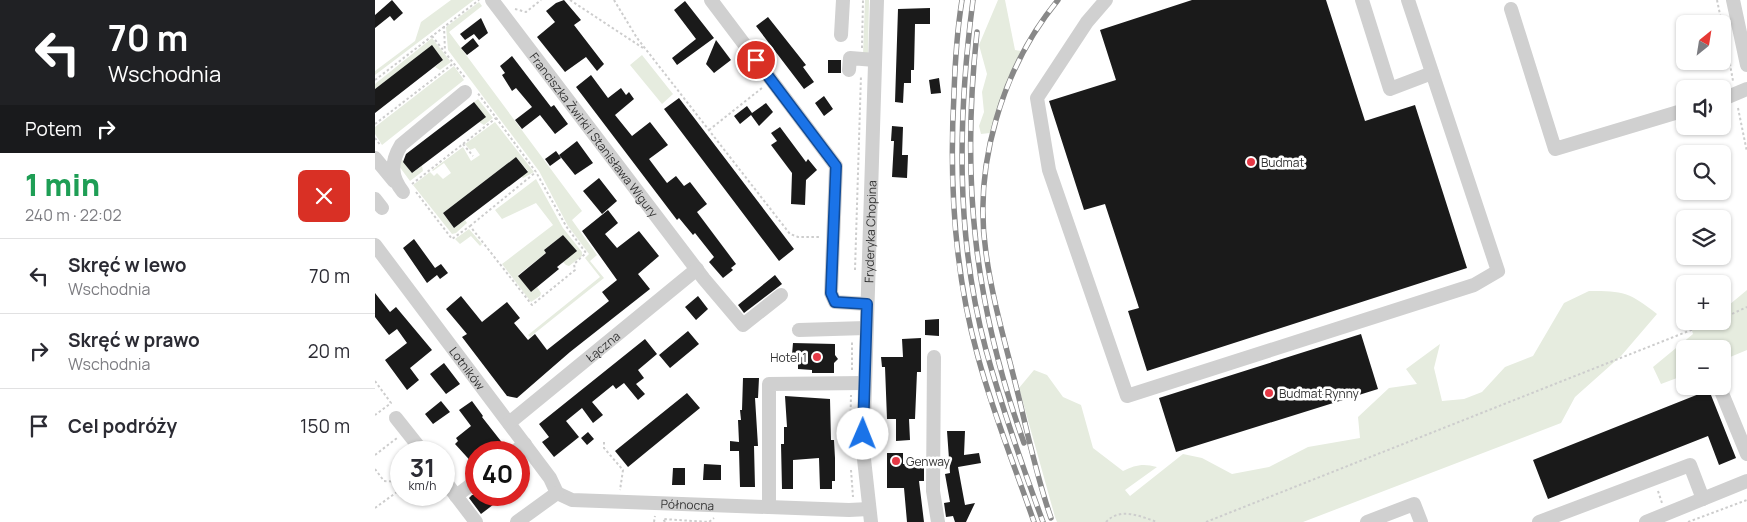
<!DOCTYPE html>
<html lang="pl">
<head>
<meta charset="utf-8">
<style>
  body { margin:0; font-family:Manrope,sans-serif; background:#f7f7f7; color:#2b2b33; height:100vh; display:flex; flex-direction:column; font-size:19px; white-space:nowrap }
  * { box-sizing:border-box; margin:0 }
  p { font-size:16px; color:#7c7c81 }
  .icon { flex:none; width:28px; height:28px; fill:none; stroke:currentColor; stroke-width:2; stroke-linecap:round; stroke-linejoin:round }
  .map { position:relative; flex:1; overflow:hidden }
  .side { display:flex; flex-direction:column; background:#fff; width:375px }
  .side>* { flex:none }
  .top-card { background:#202124; color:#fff; overflow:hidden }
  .needle { width:32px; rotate:30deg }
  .buttons { position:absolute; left:1301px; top:15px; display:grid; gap:10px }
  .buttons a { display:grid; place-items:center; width:55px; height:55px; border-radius:8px; background:#fff; box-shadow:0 1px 4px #0004; font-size:25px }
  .speed { position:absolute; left:15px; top:441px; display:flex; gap:10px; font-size:25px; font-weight:700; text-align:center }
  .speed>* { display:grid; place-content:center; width:65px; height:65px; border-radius:50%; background:#fff; box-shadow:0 1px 4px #0004; line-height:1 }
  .speed small { font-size:12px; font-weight:400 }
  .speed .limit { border:8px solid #d22; background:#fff; color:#111 }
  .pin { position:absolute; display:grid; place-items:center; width:42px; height:42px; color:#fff; margin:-21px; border:2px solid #fff; border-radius:50%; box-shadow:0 1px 5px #0007 }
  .me { position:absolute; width:55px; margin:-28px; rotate:1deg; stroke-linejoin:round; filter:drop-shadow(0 0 4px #0008) }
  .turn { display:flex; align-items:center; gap:18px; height:105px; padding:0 25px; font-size:22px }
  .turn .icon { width:65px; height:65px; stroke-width:2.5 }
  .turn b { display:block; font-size:35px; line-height:42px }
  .then { display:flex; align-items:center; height:48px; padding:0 25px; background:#0003; gap:10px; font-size:19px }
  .round { display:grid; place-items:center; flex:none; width:52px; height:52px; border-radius:8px; background:#f7f7f7 }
  .headline { display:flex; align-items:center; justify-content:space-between; height:85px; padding:0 25px }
  h1 { font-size:30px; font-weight:800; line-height:38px; color:#1e9e55 }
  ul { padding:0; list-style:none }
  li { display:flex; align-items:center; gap:15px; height:75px; padding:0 25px; border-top:1px solid #e1e1e2 }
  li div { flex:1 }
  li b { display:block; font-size:19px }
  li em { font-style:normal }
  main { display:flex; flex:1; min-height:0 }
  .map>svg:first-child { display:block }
</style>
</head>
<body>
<main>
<section class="side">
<div class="top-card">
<div class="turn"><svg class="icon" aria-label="left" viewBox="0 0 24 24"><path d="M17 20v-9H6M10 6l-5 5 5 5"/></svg><div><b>70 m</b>Wschodnia</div></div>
<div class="then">Potem<svg class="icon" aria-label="right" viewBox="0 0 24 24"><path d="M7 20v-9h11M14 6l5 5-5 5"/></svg></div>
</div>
<div class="headline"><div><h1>1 min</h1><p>240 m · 22:02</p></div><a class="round" style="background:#d93025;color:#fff"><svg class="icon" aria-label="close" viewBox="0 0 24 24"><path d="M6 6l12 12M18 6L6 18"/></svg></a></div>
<ul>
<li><svg class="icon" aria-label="left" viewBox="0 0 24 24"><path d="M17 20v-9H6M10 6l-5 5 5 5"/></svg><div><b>Skręć w lewo</b><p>Wschodnia</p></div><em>70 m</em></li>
<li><svg class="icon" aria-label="right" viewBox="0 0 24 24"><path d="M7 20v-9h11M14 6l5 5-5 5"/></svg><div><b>Skręć w prawo</b><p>Wschodnia</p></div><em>20 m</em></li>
<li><svg class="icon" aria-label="arrive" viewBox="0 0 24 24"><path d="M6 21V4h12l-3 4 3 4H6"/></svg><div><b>Cel podróży</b></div><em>150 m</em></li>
</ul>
</section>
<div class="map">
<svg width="1372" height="522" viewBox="0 0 1372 522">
  <rect width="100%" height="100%" fill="#fff"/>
  <path fill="#e6ecdf" d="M76,0H99L0,75V71L40,41L46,22Z
    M490,0H494L493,53L488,55Z
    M623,0H630L640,50L647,51L628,92L615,133L606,134L604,126L609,112L607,92L612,74L604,45Z
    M104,2L107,6L74,32L207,211L197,220L222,255L215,261L229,278L155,337L153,335L225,277L210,258L214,254L193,226L164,171L73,50L71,27Z
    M57,38L76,62L65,70L60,67L68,60L57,46L0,89V84Z
    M267,55L298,94L287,104L255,65Z
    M79,66L89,80L7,145L0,134V127Z
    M103,99L118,118L109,125L104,122L110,117L99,102Z
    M120,122L159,172L148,178L146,176L153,171L141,157L68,213L79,228L90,220L92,223L81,233L77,234L38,185L55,172L59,176L62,173L68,179L76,173L69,163L58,171L57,170L88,147L96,161L105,155L100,148L95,150L90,144Z
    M26,158L37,173L47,166L48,171L35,181L21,162Z
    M161,179L188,228L207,252V256L194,266L191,265L188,262L201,251L188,235L169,250L171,253L143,275L156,292L162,287L166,293L165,296L156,302L127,264L178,225L161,203L127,219L120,210Z
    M94,229L107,244L105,246L96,236L85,244L80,239Z
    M1372,290V350L1348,360V349H1310V375L1286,384L1278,367L1318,334L1316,327L1329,321H1348V310Z
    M1214,291C1249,291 1254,292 1282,314L1246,356L1200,397L1186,423L928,522H682L680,517L644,388L659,370L672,375L688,397L706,405L718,448L748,471C760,465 768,463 782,467L750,490L755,496L808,454L827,458L857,474L894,467L933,447L985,438L983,417L1014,388L1042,384L1031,369L1065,344L1059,368L1067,401L1089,399L1107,392L1130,367L1158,356L1189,303Z"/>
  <path fill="#1a1a1a" d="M17,0L28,13L19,21L15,16L0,28V15Z
    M189,0L206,20L199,25L229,64L222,71L211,57L190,72L162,37L180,22L171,11L181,3Z
    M817,0H951L990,121L1040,105L1092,268L772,371L753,311L764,308L730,204L709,210L674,101L741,80L725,30Z
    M310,1L339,38L302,65L297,58L321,39L299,10Z
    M555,8V24H540L539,70H536V83H529L528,103L520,102L523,9Z
    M393,17L431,65L428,67L439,82L429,89L381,26Z
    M106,18L113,33L104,40L99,34L90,40L85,34Z
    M98,38L104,46L92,55L86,48Z
    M341,40L356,60L339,73L331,64Z
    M57,45L68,60L0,113V89Z
    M137,56L176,107L179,105L193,124L180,134L165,115L147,129L140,120L157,107L141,88L137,91L127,75L130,73L125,66Z
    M453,60H466V73H453Z
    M216,75L233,98L246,88L251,95L254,92L259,99L240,115L257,136L275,122L293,145L274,159L292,183L301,176L309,186L315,182L332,204L322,212L361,264L356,268L358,270L348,278L334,262L339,257L320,233L318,235L304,218L302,220L201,87Z
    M564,78L566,93L556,94L554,80Z
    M449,96L458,109L449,116L440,103Z
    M304,98L419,249L404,261L289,109Z
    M99,102L111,117L37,173L28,162L31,154Z
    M391,103L398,112L384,126L376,115L365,124L359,116L372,106L377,113Z
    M517,126L528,127L527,155H533L532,178L517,177L519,141H516Z
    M405,127L431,162L433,159L442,170L431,180L430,205L416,204L417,173L396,145L402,141L396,133Z
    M202,141L218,163L200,175L184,155Z
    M181,151L186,158L175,166L170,159Z
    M141,157L153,172L79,228L68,213Z
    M224,178L242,201L227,214L208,191Z
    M233,210L243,223L230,234L242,248L264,231L284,256L263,274L275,289L195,352L142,398L132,396L87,337L92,334L71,309L86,296L107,322L132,302L145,318L139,323L153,340L160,334L172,350L234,301L227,292L242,280L207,231Z
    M188,235L202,251L182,267L184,269L156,292L143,276L171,253L169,250Z
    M39,239L60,268L66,264L73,273L65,279L62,275L52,283L28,248Z
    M400,275L407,284L369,313L363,305Z
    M0,293L15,312L21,307L57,350L35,368L44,380L32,390L10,360L32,343L22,329L14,335L0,317Z
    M323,296L333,309L321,320L310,307Z
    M564,319V336L550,335V320Z
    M313,331L324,344L295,368L284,355Z
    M986,334L1003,389L801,452L784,398Z
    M546,338V372H542L540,419H534L535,440L521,441V419H512L510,367H507L506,357H528L527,339Z
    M270,339L282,354L263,370L269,378L261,384L270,394L263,400L249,383L241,389L238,385L217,402L228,415L218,423L207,408L191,421L204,437L179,457L167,442L174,437L164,424Z
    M418,343L460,344V355L463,359L459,363V373H437V370L423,369V354H417Z
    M69,363L85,384L71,394L55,374Z
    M368,378H384L383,398H380L383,446H379L380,487H365L364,451H355V441L364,442L363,420H366L365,410H367Z
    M1334,390L1361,458L1344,465L1333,436L1173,499L1158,460Z
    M312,393L325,408L253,467L240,451Z
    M410,396L455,399L456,440H459L460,458V481H457V489H445L444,458L418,460V489H407L406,444H409V427H412Z
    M66,401L75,412L58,424L50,414Z
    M97,401L108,416L107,417L129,445L120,452H101V467L80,444L83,441L81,438L96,426L84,410Z
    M572,431H590L589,455L604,453L606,463L583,467L590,505L600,503L591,522H580L578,516L571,517L569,503L575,502L570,474L575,473Z
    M213,432L219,439L212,445L206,438Z
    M512,453H528V464H549V481H544L549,522H532L529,488H512Z
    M329,464L346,465V480H328Z
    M298,468H310V485H297Z
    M97,495H131L106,514L94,498Z"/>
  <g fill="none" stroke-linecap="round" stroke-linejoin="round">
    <path stroke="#cdcdcd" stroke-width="2" stroke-dasharray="2.5 2.5" stroke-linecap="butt" d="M195,0L268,48
      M239,0L262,38L415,234L423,237H446
      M1342,0L1347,24
      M140,9L151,12L166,0
      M1348,24L1358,81
      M69,26L70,51
      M57,36L91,79
      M487,48L488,0
      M0,80L104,0
      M1363,108L1372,152
      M0,124L79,63
      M334,130L387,88
      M0,138L6,146
      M88,144L98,156
      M37,184L121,118
      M41,192L77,239L95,226L157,305L200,270L199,264L211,253L191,226L161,172L102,92
      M95,226L161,172
      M480,270L486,75
      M1348,318L1372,307
      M477,370V342
      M0,381L16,403L0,415
      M475,437L476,395
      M229,442V448L248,470L245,490
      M0,455L22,438
      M0,469L9,481L26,482
      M476,470L478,497
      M1283,491L1287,503
      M0,508L26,489
      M279,522L280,516
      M290,522L288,519L334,522L339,518
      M731,522C745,507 765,516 782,522
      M831,522L1339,321
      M1313,522L1372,500"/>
    <g stroke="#d0d0d0" stroke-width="14">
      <path id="s1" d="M117,0L329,279L368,325L406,295"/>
      <path d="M336,0L461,166L456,293L460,302L492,304"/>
      <path d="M731,0L712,22L662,98L674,170L752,396L1099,285L1123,271L1033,0"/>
      <path d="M987,0L1015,89L1057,73"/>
      <path d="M1358,0L1372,65"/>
      <path d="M1136,9L1180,149L1310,110"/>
      <path d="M466,35L468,0"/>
      <path d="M474,70L475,58L500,60"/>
      <path d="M1348,99L1372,89"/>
      <path d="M0,158L19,181"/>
      <path d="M28,192C16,177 15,163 26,145L90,92"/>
      <path d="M0,199L7,208"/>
      <path id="s2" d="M0,245L175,478L182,493"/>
      <path d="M424,330L491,328"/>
      <path d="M559,357L558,491L563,522"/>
      <path d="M1344,386L1372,454"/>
      <path d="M21,418L48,452"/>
      <path id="s3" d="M134,423L322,269"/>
      <path d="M139,452L150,444"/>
      <path d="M69,480L101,522"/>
      <path id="s4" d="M182,493L197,500L474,510L494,509"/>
      <path d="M81,496L101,481"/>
      <path d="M394,507V384L489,383"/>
      <path d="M142,522L182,493"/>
      <path id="s5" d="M496,522L488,450L502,0"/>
      <path d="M992,522L1039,504L1046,522"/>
      <path d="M1164,522L1315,465L1328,499"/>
      <path d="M1271,522L1372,481"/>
    </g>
    <defs>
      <path id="rail" d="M587,0C582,31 580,63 579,94C574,184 579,271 603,357C618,413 640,467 659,522
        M598,0C583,116 580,235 611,350C627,408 647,465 668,522
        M602,32C586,179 599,304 649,443
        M676,518C661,475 652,430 641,386C630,342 617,298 611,253C598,166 627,68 683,0"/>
    </defs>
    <use href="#rail" stroke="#888" stroke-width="5.5"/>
    <use href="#rail" stroke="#fff" stroke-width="4" stroke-dasharray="11" stroke-linecap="butt"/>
  </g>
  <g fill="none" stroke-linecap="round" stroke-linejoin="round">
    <defs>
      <path id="route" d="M381,60L461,166L456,293L460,302L492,304L488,434"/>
    </defs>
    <use href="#route" stroke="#114b97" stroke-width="12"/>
    <use href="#route" stroke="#1a73e8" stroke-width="9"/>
  </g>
  <g fill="#e63946" stroke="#fff" stroke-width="2">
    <circle cx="876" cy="162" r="5"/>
    <circle cx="442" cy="357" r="5"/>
    <circle cx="894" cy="393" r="5"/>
    <circle cx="521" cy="461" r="5"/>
  </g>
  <g text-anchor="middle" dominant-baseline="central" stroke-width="5" stroke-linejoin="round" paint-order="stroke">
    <g font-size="12" fill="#333" stroke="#fff">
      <text stroke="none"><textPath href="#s1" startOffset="169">Franciszka Żwirki i Stanisława Wigury</textPath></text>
      <text stroke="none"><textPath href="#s5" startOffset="291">Fryderyka Chopina</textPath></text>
      <text stroke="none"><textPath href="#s3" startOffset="121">Łączna</textPath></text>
      <text stroke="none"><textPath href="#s2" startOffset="154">Lotników</textPath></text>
      <text stroke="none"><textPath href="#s4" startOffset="132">Północna</textPath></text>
    </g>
    <g font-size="12" fill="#333" stroke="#fff" text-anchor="start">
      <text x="886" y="162">Budmat</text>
      <text x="432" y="357" text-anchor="end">Hotel 1</text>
      <text x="904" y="393">Budmat Rynny</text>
      <text x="531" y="461">Genway</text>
    </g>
  </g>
</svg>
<div class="buttons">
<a><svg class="needle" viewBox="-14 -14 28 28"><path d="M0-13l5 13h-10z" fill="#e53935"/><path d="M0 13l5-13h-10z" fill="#7c7c81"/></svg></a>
<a><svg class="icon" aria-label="sound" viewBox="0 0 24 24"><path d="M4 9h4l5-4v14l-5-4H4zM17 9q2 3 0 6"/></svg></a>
<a><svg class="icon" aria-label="search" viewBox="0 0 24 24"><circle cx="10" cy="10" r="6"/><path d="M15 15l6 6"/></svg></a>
<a><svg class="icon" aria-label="layers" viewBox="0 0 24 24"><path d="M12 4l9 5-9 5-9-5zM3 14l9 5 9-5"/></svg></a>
<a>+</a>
<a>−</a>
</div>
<div class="speed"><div>31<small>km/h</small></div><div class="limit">40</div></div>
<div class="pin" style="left:381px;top:60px;background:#d93025"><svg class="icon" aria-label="arrive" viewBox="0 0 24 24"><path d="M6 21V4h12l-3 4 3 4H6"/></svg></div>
<svg class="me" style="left:488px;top:434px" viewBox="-20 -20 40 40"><circle r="19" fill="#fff"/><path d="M0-13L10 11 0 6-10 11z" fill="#1a73e8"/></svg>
</div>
</main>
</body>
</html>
